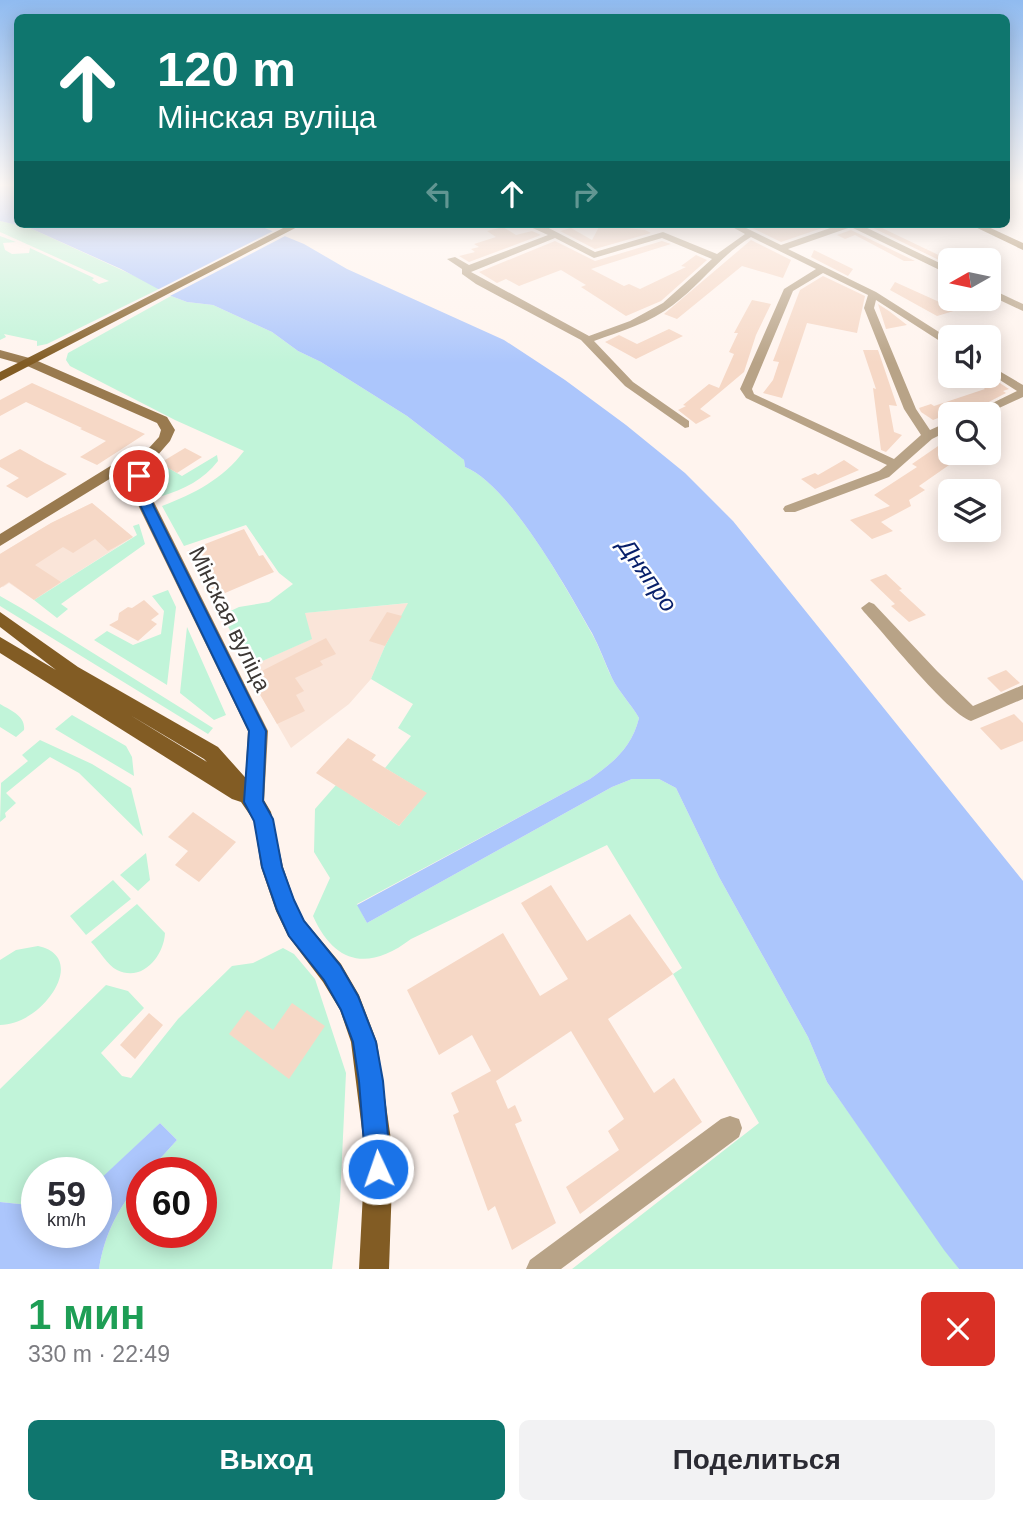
<!DOCTYPE html>
<html lang="ru">
<head>
<meta charset="utf-8">
<style>
  body { margin:0; font-family:Helvetica,sans-serif; background:#f2f2f3; color:#2b2b33; height:100vh; display:flex; flex-direction:column; font-size:26px; white-space:nowrap }
  * { box-sizing:border-box; margin:0 }
  p { font-size:23px; color:#7c7c81 }
  .icon { flex:none; width:38px; height:38px; fill:none; stroke:currentColor; stroke-width:2; stroke-linecap:round; stroke-linejoin:round }
  .map { position:relative; height:1269px; overflow:hidden }
  .details { display:flex; flex-direction:column; background:#fff; flex:1 }
  .details>* { flex:none }
  .hud { position:absolute; left:14px; top:14px; width:996px; height:214px; border-radius:10px; box-shadow:0 4px 18px #0003; background:#0f766e; color:#fff; overflow:hidden }
  .needle { width:46px; rotate:261deg }
  .buttons { position:absolute; left:938px; top:248px; display:grid; gap:14px }
  .buttons a { display:grid; place-items:center; width:63px; height:63px; border-radius:10px; background:#fff; box-shadow:0 4px 18px #0003; font-size:35px }
  .speed { position:absolute; left:21px; top:1157px; display:flex; gap:14px; font-size:35px; font-weight:700; text-align:center }
  .speed>* { display:grid; place-content:center; width:91px; height:91px; border-radius:50%; background:#fff; box-shadow:0 4px 18px #0003; line-height:1 }
  .speed small { font-size:18px; font-weight:400 }
  .speed .limit { border:10px solid #d22; background:#fff; color:#111 }
  .pin { position:absolute; display:grid; place-items:center; width:60px; height:60px; color:#fff; margin:-30px; border:4px solid #fff; border-radius:50%; box-shadow:0 2px 7px #0007 }
  .me { position:absolute; width:77px; margin:-38px; rotate:357deg; stroke-linejoin:round; filter:drop-shadow(0 0 5px #0008) }
  .turn { display:flex; align-items:center; gap:24px; height:147px; padding:0 28px; font-size:32px }
  .turn .icon { width:91px; height:91px; stroke-width:2.5 }
  .turn b { display:block; font-size:49px; line-height:60px }
  .lanes { display:flex; align-items:center; height:66px; padding:0 28px; background:#0003; justify-content:center; gap:35px; direction:ltr }
  .lanes .off { opacity:.35 }
  .round { display:grid; place-items:center; flex:none; width:74px; height:74px; border-radius:10px; background:#f2f2f3 }
  .overview { display:flex; align-items:center; justify-content:space-between; height:119px; padding:0 28px }
  h1 { font-size:42px; font-weight:700; line-height:52px; color:#1e9e55 }
  .cta { display:flex; gap:14px; margin-top:auto; padding:14px 28px }
  .cta a { flex:1; height:80px; border-radius:10px; background:#0f766e; color:#fff; font-size:28px; font-weight:700; line-height:80px; text-align:center }
  .cta a+a { background:#f2f2f3; color:#2b2b33 }
  .map>svg:first-child { display:block }
</style>
</head>
<body>
<div class="map">
<svg width="1023" height="1269" viewBox="0 0 1023 1269">
  <rect width="100%" height="100%" fill="#fff4ee"/>
  <path fill="#fae5d9" d="M92,503L133,537L34,600L9,583L3,587L0,585V554L51,523Z
    M409,603L385,646L371,679L349,704L291,748L250,677L249,667L311,639L304,613Z"/>
  <path fill="#c1f4d9" d="M0,221L30,228L161,288L47,344L37,346V341L4,334L6,337L0,340V236L16,242L3,243L5,250L12,254L29,253L30,248L94,278L92,280L99,284L109,281L0,232Z
    M171,296L187,302L213,305L272,332L298,351L321,362L407,416L464,460L465,467C510,485 568,591 592,634C600,648 605,664 612,678C619,692 631,704 639,718C632,747 614,762 590,779L357,904L367,923L612,787L632,779H659L676,788L719,877L808,1037L827,1082L959,1269H572L759,1123L673,974L682,968L607,845L411,939C369,971 335,965 313,916L330,878L314,852L315,809L336,785L399,826L426,793L385,768L411,736L398,728L413,704L371,679L385,646L408,603L305,613L312,639L249,667L222,615L239,607L269,602L293,584L279,573L246,525L184,546L162,506C194,494 223,479 244,451L175,420L70,366L66,360L68,353Z
    M217,455L218,461C203,480 185,489 162,496L153,486L154,469L160,463L182,476Z
    M139,524L145,544L61,604L68,609L57,618L34,600L137,535L133,526Z
    M168,590L176,607L167,685L94,640L107,631L133,645L161,634L164,611L152,596Z
    M0,596L21,608L213,728L208,734L0,606Z
    M187,627L226,715L214,720L180,693Z
    M0,704C10,710 26,716 24,730L16,737L0,727Z
    M72,715L126,746L132,757L134,776L55,729Z
    M40,740L92,764L131,788L143,836L79,773L50,757L6,793L16,803L5,813L6,817L0,822L1,783L28,761L22,755Z
    M146,853L150,880L138,891L120,875Z
    M113,880L131,899L86,935L70,916Z
    M137,904L165,933C164,955 143,983 117,970C108,966 99,950 91,942Z
    M38,946C90,957 43,1025 0,1025V960L16,950Z
    M283,948L294,954L315,979L346,1073L340,1200L332,1269H99C104,1235 119,1206 142,1180V1232H201V1172H148L177,1140L160,1123L97,1183L96,1172H37V1202L29,1205L0,1202V1089L106,985L128,991L144,1008L101,1053L122,1076L131,1078L178,1019L232,966L253,963Z"/>
  <path fill="#acc6fc" d="M0,185H17L18,224H255L304,244L347,269L504,340L565,380L626,425L685,473L733,521L1023,881V1269H959L944,1250L827,1082L808,1037L719,877L676,788L659,779H632L612,787L367,923L357,905L590,779C614,762 632,747 639,718C631,704 619,692 612,678C605,663 600,648 592,633C568,591 510,485 465,467L464,460L407,416L321,362L298,351L272,332L213,305L187,302L171,296L121,269L30,228L0,221Z
    M160,1123L177,1140L148,1172H142V1180C119,1206 104,1235 99,1269H0V1202L29,1205L37,1202V1232H96V1183Z"/>
  <path fill="#fff4ee" d="M277,229L289,234L168,297L157,290Z"/>
  <path fill="#f6d8c6" d="M744,224H834L781,242Z
    M865,224H882L880,227L951,261H941Z
    M600,225L645,230L651,233L595,249L560,231L571,228L592,240Z
    M503,227L516,235L532,231L541,235L469,262L459,256L475,252L471,249L479,247L474,244L496,237L487,231Z
    M851,230L915,261H904L855,235L845,239L837,235Z
    M751,240L791,260L783,278L742,266L677,319L664,314Z
    M555,241L595,261L662,241L671,244L591,269L624,286L629,284L640,289L686,267L681,266L696,255L707,260L661,301L626,316L581,287L586,285L561,270L519,286L506,279L497,283L479,272Z
    M814,250L853,269L848,276L811,257Z
    M823,276L865,296L857,333L807,323L782,398L763,393L773,380L779,362L773,361L800,290Z
    M895,282L957,310L937,316L890,290Z
    M752,300L771,304L756,335L744,372L700,409L711,416L696,424L678,410L686,406L683,405L709,384L719,388L734,354L729,352L738,333H734Z
    M878,304L889,311L907,325L886,329Z
    M669,329L683,336L636,359L605,342L619,335L637,344Z
    M863,350H878L897,406L889,405L894,432L902,435L886,452L881,450L873,388L876,389Z
    M969,376H989L1009,389L1003,391L1006,393L983,405L968,410L964,408L933,420L921,412L919,408L931,404L934,406L985,389Z
    M32,383L92,410L145,434L97,465L80,457L106,441L80,429L82,428L26,402L0,416V400Z
    M941,444L950,449V453L962,456L919,486L925,490L909,500L911,506L881,522L893,531L872,539L850,520L890,506L874,495L917,467L912,464Z
    M185,448L202,457L177,473L160,463Z
    M20,449L45,463L67,474L27,498L6,486L19,478L0,467V460Z
    M844,460L859,470L815,489L801,479L815,473L818,475Z
    M92,503L133,537L108,551L95,539L73,553L63,547L35,565L61,582L34,600L9,582L0,588V554L51,523Z
    M244,529L259,556L263,555L274,572L211,599L187,551Z
    M886,574L902,589L899,590L926,615L909,622L891,606L895,604L870,580Z
    M144,600L159,614L151,620L157,624L138,641L109,625L118,620L119,613L128,607L132,608Z
    M387,612L402,616L385,646L369,641Z
    M326,638L336,654L320,661L323,665L295,678L304,691L296,695L305,711L277,724L250,677Z
    M1006,670L1020,683L1001,692L987,678Z
    M1014,714L1023,723V741L1001,750L980,728Z
    M348,738L376,755L372,760L427,793L399,826L316,773Z
    M193,812L236,842L199,882L175,865L188,851L168,837Z
    M551,885L587,941L630,914L673,974L608,1019L654,1093L674,1078L702,1122L580,1214L566,1187L619,1150L608,1131L624,1119L571,1031L496,1081L508,1109L515,1105L522,1121L515,1124L556,1223L512,1250L495,1206L488,1211L453,1115L459,1112L451,1093L491,1071L472,1035L439,1055L407,990L503,933L540,996L568,979L521,903Z
    M292,1003L325,1026L289,1079L229,1034L247,1010L273,1030Z
    M149,1013L163,1025L135,1059L120,1045Z"/>
  <g fill="none" stroke-linecap="round" stroke-linejoin="round">
    <path fill="#b8a387" fill-rule="evenodd" d="M524,224L543,225L595,252L663,232L717,254L745,234L727,224H738L781,245L842,224H859L950,268V275L851,227L788,249L876,292L950,339V346L946,345L876,300L874,308L916,409L930,430L950,421V430L932,439L889,477L795,512H785L783,509L785,506L879,471L887,465L746,398L740,389L784,289L816,269L751,237C721,255 701,284 673,305C650,323 621,331 594,341L633,382L689,421V427L685,428L625,386L581,340L476,284L462,274V269L447,259L455,257L469,265L548,235ZM555,238L594,258L662,238L712,259L663,303L630,321L589,336L471,272ZM823,273L868,295L864,308L904,409L921,435L894,459L754,394L752,389L793,291Z
      M989,288L1023,304V311L989,295Z
      M989,365L1023,385V397L984,415H968L1017,391L989,373Z
      M869,602L874,604L937,671L973,706L1023,685V699L971,721C946,712 886,635 864,612L861,608Z
      M730,1116L739,1119L742,1128L739,1137L561,1269H526L530,1260L721,1119Z"/>
    <path fill="#997a4f" fill-rule="evenodd" d="M969,224H982L1023,243V250Z
      M0,350L33,359L167,417L175,430L170,441L150,464L147,488L268,731L264,802L261,809L254,811L247,809L244,802L248,731L139,507L133,488L135,469L121,472L0,546V534L112,465L138,460L159,437L161,430L157,423L25,365L0,358Z"/>
    <path fill="#825c24" fill-rule="evenodd" d="M291,224H303L0,381V372Z
      M0,612L78,667L218,747L261,795L271,812L283,867L294,899L304,920L341,964L359,995L377,1042L393,1154L389,1269H359L365,1154L351,1042L340,1010L323,982L288,936L276,911L261,867L254,821L241,802L232,799L0,653V637L56,670L0,627ZM130,715L204,759L207,762Z"/>
  </g>
  <linearGradient id="sky" x2="0" y2="1"><stop stop-color="#90bbf0"/><stop offset="0.51" stop-color="#fffaf7"/><stop offset="1" stop-color="#fffaf7" stop-opacity="0"/></linearGradient>
  <rect width="1023" height="363" fill="url(#sky)"/>
  <path fill="#1a73e8" stroke="#114b97" stroke-width="2" d="M139,472L146,476V488L154,507L266,731L263,801L273,819L282,867L294,900L304,921L340,965L358,996L376,1042L383,1081L391,1169L387,1178L378,1182L369,1178L366,1169L359,1081L353,1042L341,1010L324,980L289,936L277,910L262,867L254,821L244,802L249,731L141,507L133,488V476Z"/>
  <g text-anchor="middle" dominant-baseline="central" stroke-width="5" stroke-linejoin="round" paint-order="stroke">
    <g font-size="23" fill="#3c3734" stroke="#fff">
      <text transform="translate(230 619) rotate(64)">Мінская вуліца</text>
    </g>
    <g font-size="24" font-style="italic" fill="#071f6a" stroke="#fff">
      <text transform="translate(648 575) rotate(55)">Дняпро</text>
    </g>
  </g>
</svg>
<div class="buttons">
<a><svg class="needle" viewBox="-14 -14 28 28"><path d="M0-13l5 13h-10z" fill="#e53935"/><path d="M0 13l5-13h-10z" fill="#7c7c81"/></svg></a>
<a><svg class="icon" aria-label="sound" viewBox="0 0 24 24"><path d="M4 9h4l5-4v14l-5-4H4zM17 9q2 3 0 6"/></svg></a>
<a><svg class="icon" aria-label="search" viewBox="0 0 24 24"><circle cx="10" cy="10" r="6"/><path d="M15 15l6 6"/></svg></a>
<a><svg class="icon" aria-label="layers" viewBox="0 0 24 24"><path d="M12 4l9 5-9 5-9-5zM3 14l9 5 9-5"/></svg></a>
</div>
<div class="speed"><div>59<small>km/h</small></div><div class="limit">60</div></div>
<div class="pin" style="left:139px;top:476px;background:#d93025"><svg class="icon" aria-label="arrive" viewBox="0 0 24 24"><path d="M6 21V4h12l-3 4 3 4H6"/></svg></div>
<svg class="me" style="left:378px;top:1169px" viewBox="-20 -20 40 40"><circle r="17" fill="#1a73e8" stroke="#fff" stroke-width="3"/><path d="M0-11L8 9 0 5-8 9z" fill="#fff"/></svg>
<div class="hud">
<div class="turn"><svg class="icon" aria-label="ahead" viewBox="0 0 24 24"><path d="M12 20V5M6 11l6-6 6 6"/></svg><div><b>120 m</b>Мінская вуліца</div></div>
<div class="lanes"><svg class="icon off" aria-label="left" viewBox="0 0 24 24"><path d="M17 20v-9H6M10 6l-5 5 5 5"/></svg><svg class="icon" aria-label="ahead" viewBox="0 0 24 24"><path d="M12 20V5M6 11l6-6 6 6"/></svg><svg class="icon off" aria-label="right" viewBox="0 0 24 24"><path d="M7 20v-9h11M14 6l5 5-5 5"/></svg></div>
</div>
</div>
<section class="details">
<div class="overview"><div><h1>1 мин</h1><p>330 m · 22:49</p></div><a class="round" style="background:#d93025;color:#fff"><svg class="icon" aria-label="close" viewBox="0 0 24 24"><path d="M6 6l12 12M18 6L6 18"/></svg></a></div>
<div class="cta"><a>Выход</a><a>Поделиться</a></div>
</section>
</body>
</html>
